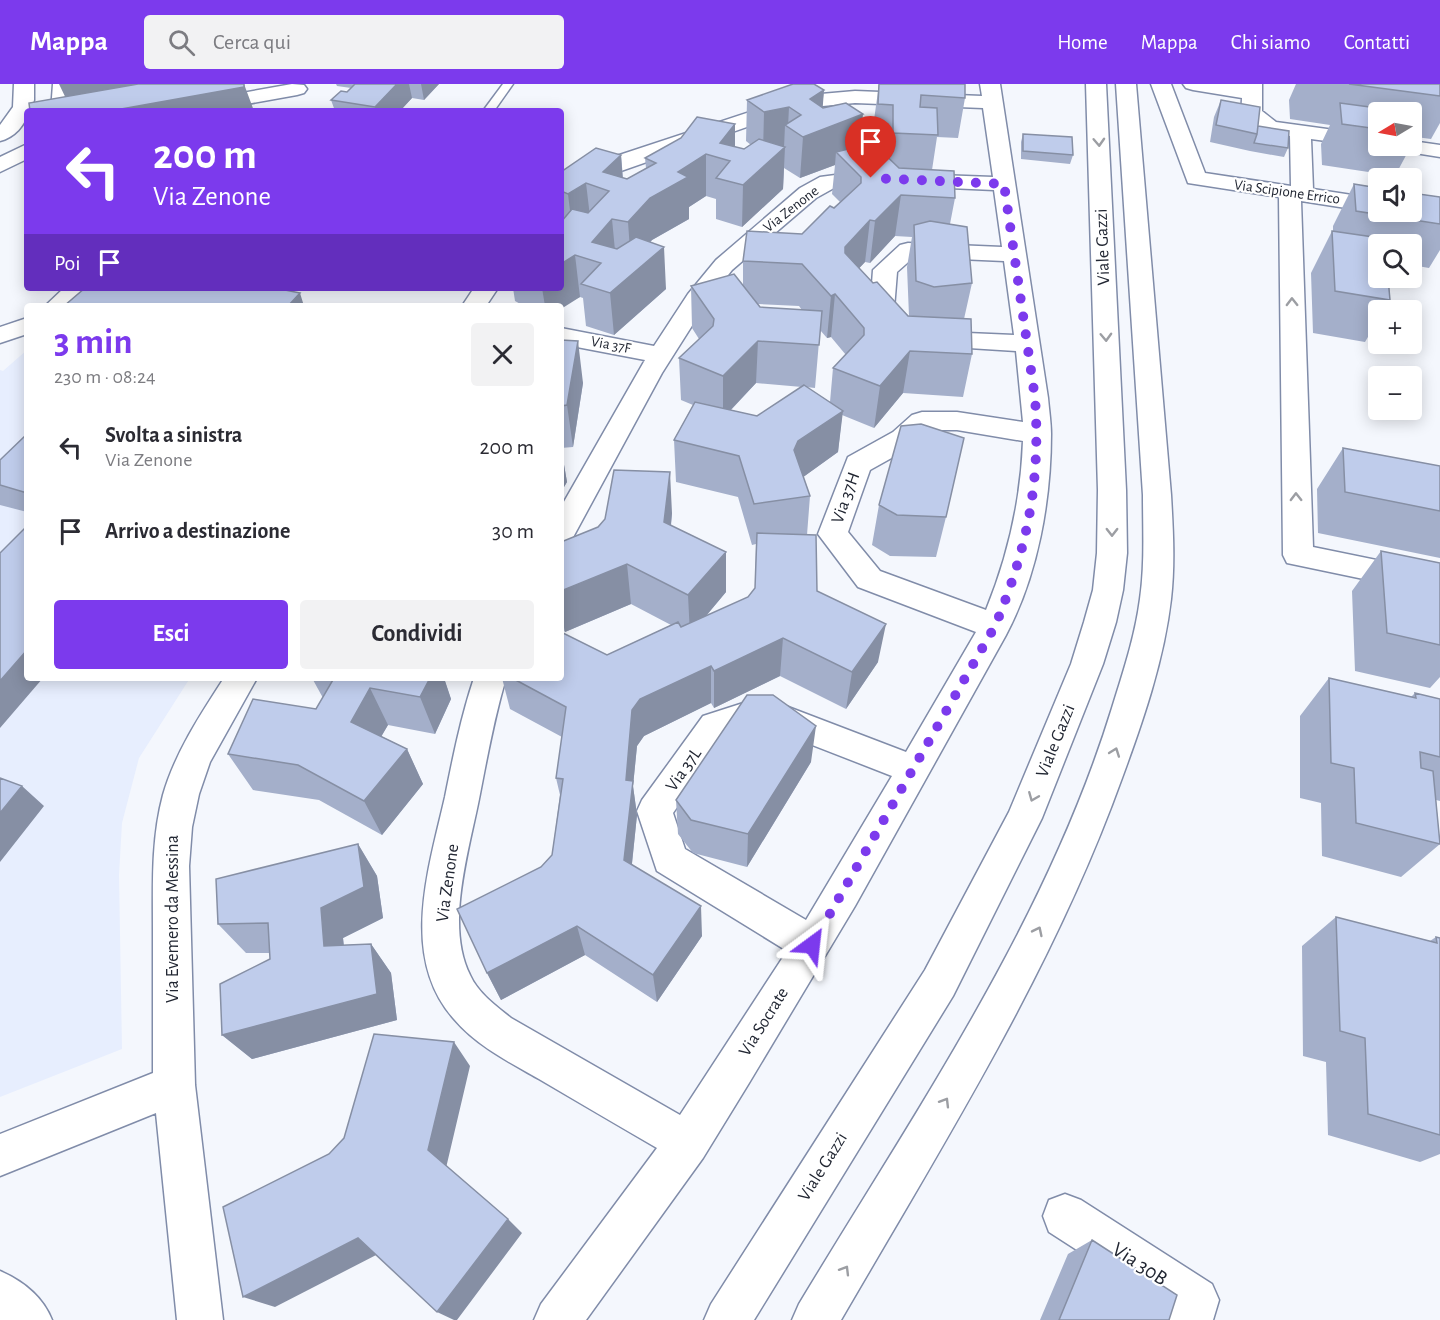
<!DOCTYPE html>
<html lang="it">
<head>
<meta charset="utf-8">
<style>
  body { margin:0; font-family:"Alegreya Sans",sans-serif; background:#f2f2f3; color:#2b2b33; height:100vh; display:flex; flex-direction:column; font-size:22px; white-space:nowrap }
  * { box-sizing:border-box; margin:0 }
  p { font-size:20px; color:#7c7c81 }
  .icon { flex:none; width:33px; height:33px; fill:none; stroke:currentColor; stroke-width:2; stroke-linecap:round; stroke-linejoin:round }
  .map { position:relative; flex:1; overflow:hidden }
  .sheet { position:absolute; left:24px; top:219px; width:540px; height:378px; display:flex; flex-direction:column; background:#fff; border-radius:6px; box-shadow:0 3px 15px #0003 }
  .sheet>* { flex:none }
  .guide { position:absolute; left:24px; top:24px; width:540px; height:183px; border-radius:6px; box-shadow:0 3px 15px #0003; background:#7c3aed; color:#fff; overflow:hidden }
  .needle { width:39px; rotate:260deg }
  .tools { position:absolute; left:1368px; top:18px; display:grid; gap:12px }
  .tools a { display:grid; place-items:center; width:54px; height:54px; border-radius:6px; background:#fff; box-shadow:0 3px 15px #0003; font-size:30px }
  .pin { position:absolute; display:grid; place-items:center; width:51px; height:51px; color:#fff; margin:-62px -26px; border-radius:50% 50% 50% 0; rotate:-45deg; box-shadow:0 0 6px #0007 }
  .pin .icon { rotate:45deg }
  .me { position:absolute; width:66px; margin:-33px; rotate:30deg; stroke-linejoin:round; filter:drop-shadow(0 0 4px #0008) }
  .turn { display:flex; align-items:center; gap:21px; height:126px; padding:0 30px; font-size:27px }
  .turn .icon { width:78px; height:78px; stroke-width:2.5 }
  .turn b { display:block; font-size:42px; line-height:51px }
  .then { display:flex; align-items:center; height:57px; padding:0 30px; background:#0003; gap:12px; font-size:22px }
  .round { display:grid; place-items:center; flex:none; width:63px; height:63px; border-radius:6px; background:#f2f2f3 }
  .summary { display:flex; align-items:center; justify-content:space-between; height:102px; padding:0 30px }
  h1 { font-size:36px; font-weight:700; line-height:45px; color:#7c3aed }
  .primary-button { display:flex; gap:12px; margin-top:auto; padding:12px 30px }
  .primary-button a { flex:1; height:69px; border-radius:6px; background:#7c3aed; color:#fff; font-size:24px; font-weight:700; line-height:69px; text-align:center }
  .primary-button a+a { background:#f2f2f3; color:#2b2b33 }
  ul { padding:0; list-style:none }
  li { display:flex; align-items:center; gap:18px; height:84px; padding:0 30px }
  li div { flex:1 }
  li b { display:block; font-size:22px }
  li em { font-style:normal }
  header { display:flex; align-items:center; gap:36px; box-sizing:border-box; height:84px; padding:0 30px; background:#7c3aed; color:#fff }
  header strong { font-size:28px }
  nav { display:flex; gap:33px; margin-inline-start:auto; font-size:21px }
  .search { width:420px; height:54px; background:#f2f2f3; display:flex; align-items:center; gap:15px; box-sizing:border-box; padding:0 21px; border-radius:6px; color:#7c7c81; font-size:22px }
  .map>svg:first-child { display:block }
</style>
</head>
<body>
<header>
<strong>Mappa</strong>
<div class="search"><svg class="icon" aria-label="search" viewBox="0 0 24 24"><circle cx="10" cy="10" r="6"/><path d="M15 15l6 6"/></svg>Cerca qui</div>
<nav><a>Home</a><a>Mappa</a><a>Chi siamo</a><a>Contatti</a></nav>
</header>
<div class="map">
<svg width="1440" height="1236" viewBox="0 0 1440 1236">
  <rect width="100%" height="100%" fill="#f4f7fd"/>
  <path fill="#e7eefe" d="M27,266V594H190L139,674L122,739L119,791L122,965L0,1013V286L3,287Z"/>
  <g fill="none" stroke-linecap="round" stroke-linejoin="round">
    <defs>
      <path id="lane" d="M503,0H513L494,27H483Z"/>
      <path id="street" d="M14,0H34V16L31,27H27C27,41 13,54 0,57V41L13,23Z
        M53,0H73L71,27H51Z
        M292,0L304,1L307,5L304,9L297,11L208,27H165L168,23L175,21Z
        M980,0H1000L1048,314C1049,326 1051,339 1051,350C1051,416 1038,491 1006,551L855,822L749,999L703,1074L586,1236H534L541,1220L657,1064C617,1041 578,1018 539,995C509,978 477,962 454,935C399,873 429,784 445,713C453,673 461,633 474,594H506C494,634 487,674 479,715C469,766 445,842 470,891C478,909 496,922 511,934L680,1031L787,867L657,787L637,727L642,716L703,632L762,613L906,668L976,548L858,503L818,450L848,373L893,348L912,331L922,328H957L1023,338L1016,267L905,260L870,227L873,186L900,161L908,159L1002,163L994,106L858,100L834,104L816,114L732,186L707,218L662,289L571,457L561,460V423L645,276L561,260V244L654,262L688,210L716,176L800,104L820,93L858,88L993,93L983,24L855,19L801,24L561,108V93L583,83L798,12L855,7L982,12ZM914,173L1004,177L1014,251L921,247L894,225L897,188ZM929,346H957L1023,357C1021,415 1008,472 986,526L880,487L848,448L870,386L913,362ZM761,641L892,692L806,836L685,765L673,729L727,652Z
        M1151,0H1171L1205,89L1291,102L1290,52C1276,50 1247,45 1242,29C1241,25 1242,18 1242,14L1193,6L1186,4L1183,0H1262V27L1276,38L1378,52V62H1386L1378,64L1311,55L1313,105L1378,115V128H1383L1378,129L1301,117L1313,463L1440,489V511L1287,479L1283,471L1279,113L1188,99Z
        M1412,57L1440,61V73L1396,66L1393,62H1412Z
        M27,60V75L0,88V73Z
        M64,204H91L72,222H45Z
        M474,204H498L486,222H462Z
        M27,234V250L0,259V243Z
        M224,594H257L210,678L199,710L192,743L189,782L195,1001L223,1236H177L156,1029L0,1092V1050L153,989C153,941 153,894 153,847C153,801 151,756 163,711C175,669 200,631 224,594Z
        M1065,1110L1081,1116L1212,1200L1219,1216L1213,1236H1167L1170,1226L1049,1148L1043,1132L1049,1116Z
        M0,1187C23,1197 43,1213 52,1236H0Z"/>
      <path id="secondary" d="M1086,0H1106L1126,406L1127,469L1123,506L1116,538L1103,580L1042,734L953,912L754,1236H704L711,1220L925,886L1009,728L1071,580L1084,538L1093,506L1097,469L1098,406Z
        M1116,0H1136L1171,411C1173,446 1175,480 1171,515C1164,576 1143,637 1122,694C1053,886 943,1060 841,1236H792L799,1220C914,1029 1046,839 1112,624C1123,588 1135,553 1140,515C1145,480 1143,446 1143,411Z"/>
    </defs>
    <use href="#lane" stroke="#808ca9" stroke-width="3"/>
    <use href="#street" stroke="#808ca9" stroke-width="3"/>
    <use href="#secondary" stroke="#808ca9" stroke-width="3"/>
    <use href="#lane" fill="#fff" fill-rule="evenodd"/>
    <use href="#street" fill="#fff" fill-rule="evenodd"/>
    <use href="#secondary" fill="#fff" fill-rule="evenodd"/>
  </g>
  <path fill="#a4afca" fill-rule="evenodd" d="M336,0H439L424,16L412,14L400,27H335L331,16L347,8L351,4L337,2Z
    M879,0L965,14L958,54L937,53L932,86L955,114L950,140L972,199L964,235L972,270L963,313L903,309L874,344L842,331L838,368L803,393L810,412L807,451L817,507L878,578L846,625L780,592L714,624L711,619L644,652L637,662L633,702L637,731L632,780L702,852L657,918L585,871L501,916L487,889L541,783L552,771L560,711L556,694L562,653L510,625L502,594H561L607,571L671,541L631,520L565,548L561,542V458L672,429L671,442L726,508L706,532L748,513L755,505L756,460L752,461L738,413L676,398L674,356L693,321L681,316L679,274L699,255L692,244L691,202L743,201V177L802,150L840,118L832,110L835,81L800,94L784,84L783,105L742,143L716,135V115L706,112L689,123V135L652,156L650,158L666,205L614,251L586,242L583,214L580,213L561,222H524L515,217L513,204H561V88L621,71L623,94L627,95L646,84L645,74L735,40V63L744,65L751,61L746,57L747,16L824,6L822,23L860,62L873,59L874,36ZM876,61L888,62V73ZM895,152L912,153L907,183L909,232L873,199L859,184L865,178L870,179ZM758,220L799,222L802,226L760,223ZM820,246L827,254L831,253L846,271L833,284L830,318L806,303L815,304ZM756,299L802,303L757,332L731,326Z
    M1296,0H1440V39L1431,55L1416,53L1412,61V28H1378V62H1411L1395,92L1322,81L1321,60L1330,41L1290,35L1289,16Z
    M1221,16L1288,64L1284,73L1250,67L1210,58L1214,33Z
    M1023,50L1073,71L1070,80L1021,75V58Z
    M1354,100L1440,113V166L1429,184L1412,181V160H1378V194H1392L1389,199L1390,216L1384,226H1378V236L1365,258L1313,249L1311,189L1332,147H1333V142Z
    M561,256L583,299L573,363L561,364L567,398L561,408Z
    M27,351V428L0,421V376Z
    M1343,364L1440,382V474L1318,449L1317,405Z
    M879,421L946,433L936,473L890,472L872,461Z
    M1381,467L1440,479V593L1430,604L1355,587L1352,507Z
    M312,594H444L451,615L435,650L388,641L381,652L407,665L423,700L382,751L319,716L253,706L228,670L316,625L323,614Z
    M1329,594L1411,613L1415,609L1440,615V717L1436,716L1440,760L1401,793L1322,772L1321,719L1300,714V632Z
    M811,678L747,783L693,769L678,750L676,716Z
    M358,760L377,792L383,834L343,854L344,861L371,860L391,889L397,936L252,975L222,951L270,875V869H246L218,840Z
    M1336,833L1430,857L1436,853L1440,854V1070L1420,1078L1328,1051L1326,978L1303,972L1302,862Z
    M1092,1156L1169,1236H1040L1068,1170Z"/>
  <path fill="#868fa4" d="M59,0H236L72,27Z
    M244,0L254,27H110Z
    M397,0H409L412,14L400,27H376L375,23Z
    M421,0H439L424,16Z
    M824,6L821,46L863,30L859,71L836,68L835,81L800,94L803,53L810,15Z
    M789,23L788,43L785,41L784,64L763,69L764,28Z
    M735,40V81L730,77L720,59Z
    M785,63L783,105L742,143L743,101Z
    M706,70V112L689,123V135L652,156L631,180L628,138L650,114L678,88Z
    M621,71L624,113L609,107L603,88Z
    M586,99L591,141L573,152L568,110Z
    M901,111L895,152L870,179L875,137Z
    M612,135L616,177L601,179L592,158Z
    M870,136L865,178L840,205L845,163Z
    M664,163L666,205L614,251L610,209Z
    M575,171L580,213L561,225V222H545L542,204H561V180Z
    M300,209L304,222H288Z
    M835,210L831,253L827,254L831,212Z
    M578,257L583,299L573,363L567,321Z
    M758,257L756,299L723,334V292Z
    M910,267L903,309L874,344L880,302Z
    M843,327L838,368L795,399L794,366L798,357Z
    M561,363L567,398L561,408Z
    M670,388L672,429L667,479L664,438Z
    M726,468V508L690,551L688,511Z
    M627,480L631,520L565,548L561,529V507Z
    M886,540L878,578L846,625L852,588Z
    M783,554L780,592L714,624V587Z
    M27,566V594H43L0,644V597Z
    M711,582V619L644,652L637,662L633,702L637,731L629,807L624,776L626,696L632,626L640,615Z
    M430,594H444L451,615L435,650L420,613Z
    M370,604L388,641L369,674L351,638Z
    M816,642L811,678L747,783L748,750Z
    M407,665L423,700L382,751L364,717Z
    M22,702L44,722L0,778V729Z
    M358,760L377,792L383,834L343,854L346,891L324,862L321,824Z
    M701,822L702,852L657,918L653,891Z
    M577,842L585,871L501,916L487,889Z
    M371,860L391,889L397,936L252,975L222,951Z
    M454,958L470,982L446,1084L428,1066Z
    M508,1135L522,1149L457,1236H454L437,1228Z
    M358,1154L382,1168L275,1223L243,1213Z"/>
  <path fill="#bfcceb" stroke="#868fa4" stroke-width="1.5" d="M138,0H244V3L110,27H30L29,19Z
    M355,0H397L375,23L331,16L341,7L347,8Z
    M793,0H814L824,6L810,15L823,24L846,19L863,30L803,53L785,41L801,31L789,23L764,28L747,16Z
    M879,0H965V14L921,11L920,23L937,24L938,51L893,49V21L878,20Z
    M1349,0H1440V12Z
    M1221,16L1260,23L1257,50L1216,41Z
    M1340,19L1407,28H1378V45L1342,40Z
    M1412,29H1414L1417,50H1412Z
    M697,33L735,40L720,59L744,65L759,55L785,63L743,101L716,94L730,77L706,70L678,88L688,93L650,114L628,138L612,135L592,158L617,165L636,153L664,163L610,209L581,200L601,179L575,171L561,180V138L572,125L588,129L609,107L586,99L568,110L561,107V88L596,64L621,71L603,88L627,95L656,79L645,74L681,54Z
    M1258,42L1289,47L1288,64L1254,59L1257,50Z
    M1023,50L1072,53L1073,71L1023,67Z
    M873,59L899,84L954,87L955,114L901,111L875,137L870,136L845,163V169L873,199L877,198L908,232L971,235L972,270L910,267L880,302L833,284L864,251V244L835,210L831,212L802,180L743,177L747,147L802,150L830,122L834,124L861,99V93L836,68Z
    M1354,100L1378,104V128H1412V109L1440,113V140L1356,127Z
    M930,137L967,143L972,199L934,203L916,197L914,141Z
    M1332,147L1394,156V160H1378V194H1388L1390,216L1335,207Z
    M734,190L760,223L822,227L819,261L758,257L723,292L679,274L713,242L714,235L691,202Z
    M85,204H275L300,209L288,222H64Z
    M561,256L578,257L567,321L561,322Z
    M804,301L843,327L798,357L794,366L810,412L754,420L739,372L674,356L695,318L757,332Z
    M921,340L964,354L946,433L897,431L879,421L901,342Z
    M26,351H27V409L0,401V376Z
    M1343,364L1440,382V427L1345,408Z
    M614,386L670,388L664,438L726,468L688,511L627,480L561,507V458L598,443L605,435Z
    M27,442V566L0,597V469Z
    M757,449L816,451L817,507L886,540L852,588L783,554L714,587L711,582L640,615L632,626L626,696L633,697L624,776L701,822L653,891L577,842L487,889L457,825L541,783L552,771L563,695L556,694L566,623L512,594H561V548L607,571L678,538L681,543L748,513L755,504Z
    M1381,467L1440,479V561L1387,549Z
    M334,594H430L420,613L370,604L351,638L407,665L364,717L298,681L228,670L253,615L316,625Z
    M1329,594L1416,614L1415,609L1440,615V673L1420,668L1421,684L1433,687L1440,760L1356,739L1354,684L1331,679Z
    M747,611H773L816,642L748,750L691,736L676,716Z
    M0,694L22,702L0,729Z
    M358,760L364,803L321,824L324,862L371,860L377,910L222,951L220,900L270,875L268,839L218,840L216,795Z
    M1336,833L1437,859L1436,853L1440,854V1051L1368,1030L1365,954L1340,947Z
    M374,950L454,958L428,1066L508,1135L437,1228L358,1154L243,1213L223,1123L329,1070L344,1054Z
    M1092,1156L1177,1211L1169,1236H1059Z"/>
  <defs><path id="oneway-chevron" d="M-2-3.5L2.5 0L-2 3.5" fill="none" stroke-width="1.6" stroke-linecap="round" stroke-linejoin="round" transform="scale(1.5)"/></defs>
  <g stroke="#9c9ea3">
    <use href="#oneway-chevron" transform="translate(1099 58) rotate(87)"/>
    <use href="#oneway-chevron" transform="translate(1292 218) rotate(-91)"/>
    <use href="#oneway-chevron" transform="translate(1106 253) rotate(88)"/>
    <use href="#oneway-chevron" transform="translate(1296 413) rotate(-91)"/>
    <use href="#oneway-chevron" transform="translate(1112 448) rotate(90)"/>
    <use href="#oneway-chevron" transform="translate(1115 668) rotate(-70)"/>
    <use href="#oneway-chevron" transform="translate(1033 713) rotate(112)"/>
    <use href="#oneway-chevron" transform="translate(1038 847) rotate(-64)"/>
    <use href="#oneway-chevron" transform="translate(945 1018) rotate(-59)"/>
    <use href="#oneway-chevron" transform="translate(845 1186) rotate(-59)"/>
  </g>
  <g fill="none" stroke-linecap="round" stroke-linejoin="round">
    <path stroke="#7c3aed" stroke-width="10" stroke-dasharray="0 18" d="M812,861L995,542C1027,466 1041,398 1035,314L1004,100L871,94"/>
  </g>
  <g text-anchor="middle" dominant-baseline="central" stroke-width="4.5" stroke-linejoin="round" paint-order="stroke">
    <g font-size="15" fill="#222733" stroke="#fff">
      <text transform="translate(1287 108) rotate(8)">Via Scipione Errico</text>
      <text transform="translate(791 125) rotate(-38)">Via Zenone</text>
      <text transform="translate(611 261) rotate(11)">Via 37F</text>
    </g>
    <g font-size="18" fill="#222733" stroke="#fff">
      <text transform="translate(1103 163) rotate(-92)">Viale Gazzi</text>
      <text transform="translate(846 414) rotate(-70)">Via 37H</text>
      <text transform="translate(1056 657) rotate(-68)">Viale Gazzi</text>
      <text transform="translate(684 686) rotate(-55)">Via 37L</text>
      <text transform="translate(448 799) rotate(-82)">Via Zenone</text>
      <text transform="translate(173 835) rotate(-90)">Via Evemero da Messina</text>
      <text transform="translate(764 938) rotate(-58)">Via Socrate</text>
      <text transform="translate(823 1083) rotate(-58)">Viale Gazzi</text>
    </g>
    <g font-size="21" fill="#222733" stroke="#fff">
      <text transform="translate(1140 1180) rotate(33)">Via 30B</text>
    </g>
  </g>
</svg>
<div class="tools">
<a><svg class="needle" viewBox="-14 -14 28 28"><path d="M0-13l5 13h-10z" fill="#e53935"/><path d="M0 13l5-13h-10z" fill="#7c7c81"/></svg></a>
<a><svg class="icon" aria-label="sound" viewBox="0 0 24 24"><path d="M4 9h4l5-4v14l-5-4H4zM17 9q2 3 0 6"/></svg></a>
<a><svg class="icon" aria-label="search" viewBox="0 0 24 24"><circle cx="10" cy="10" r="6"/><path d="M15 15l6 6"/></svg></a>
<a>+</a>
<a>−</a>
</div>
<div class="pin" style="left:871px;top:94px;background:#d93025"><svg class="icon" aria-label="arrive" viewBox="0 0 24 24"><path d="M6 21V4h12l-3 4 3 4H6"/></svg></div>
<svg class="me" style="left:812px;top:861px" viewBox="-20 -20 40 40"><path d="M0-17L14 15 0 8-14 15z" fill="#7c3aed" stroke="#fff" stroke-width="4"/></svg>
<div class="guide">
<div class="turn"><svg class="icon" aria-label="left" viewBox="0 0 24 24"><path d="M17 20v-9H6M10 6l-5 5 5 5"/></svg><div><b>200 m</b>Via Zenone</div></div>
<div class="then">Poi<svg class="icon" aria-label="arrive" viewBox="0 0 24 24"><path d="M6 21V4h12l-3 4 3 4H6"/></svg></div>
</div>
<section class="sheet">
<div class="summary"><div><h1>3 min</h1><p>230 m · 08:24</p></div><a class="round"><svg class="icon" aria-label="close" viewBox="0 0 24 24"><path d="M6 6l12 12M18 6L6 18"/></svg></a></div>
<ul>
<li><svg class="icon" aria-label="left" viewBox="0 0 24 24"><path d="M17 20v-9H6M10 6l-5 5 5 5"/></svg><div><b>Svolta a sinistra</b><p>Via Zenone</p></div><em>200 m</em></li>
<li><svg class="icon" aria-label="arrive" viewBox="0 0 24 24"><path d="M6 21V4h12l-3 4 3 4H6"/></svg><div><b>Arrivo a destinazione</b></div><em>30 m</em></li>
</ul>
<div class="primary-button"><a>Esci</a><a>Condividi</a></div>
</section>
</div>
</body>
</html>
